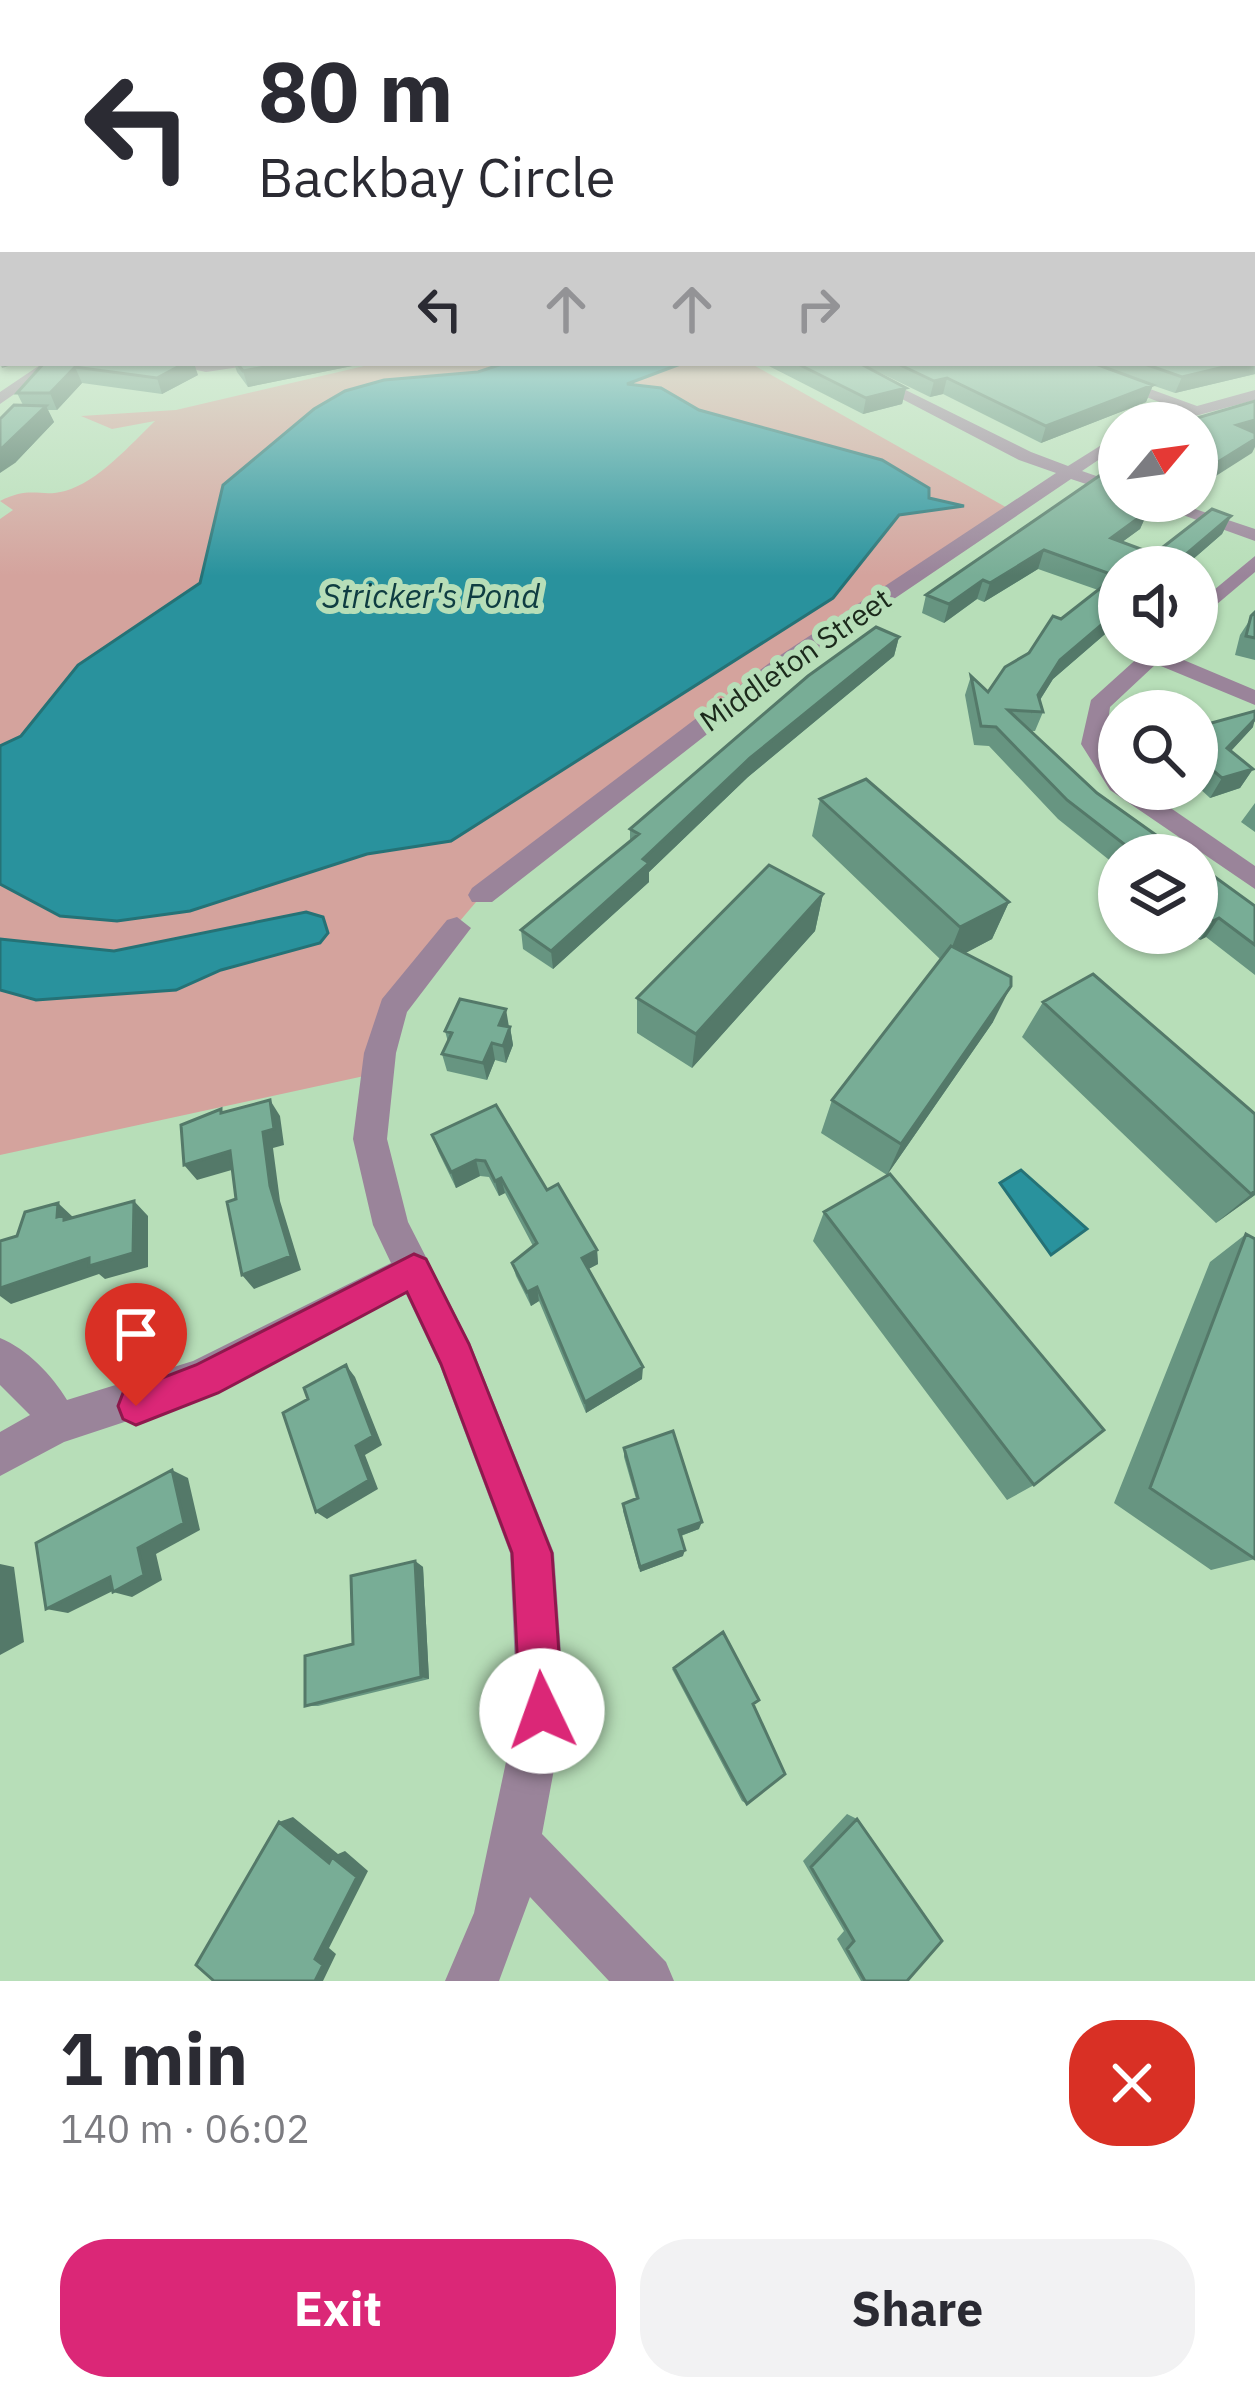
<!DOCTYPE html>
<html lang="en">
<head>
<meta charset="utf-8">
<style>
  body { margin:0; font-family:"IBM Plex Sans",sans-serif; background:#f2f2f3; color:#2b2b33; height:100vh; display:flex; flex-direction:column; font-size:45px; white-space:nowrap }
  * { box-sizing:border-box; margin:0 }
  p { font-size:39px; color:#7c7c81 }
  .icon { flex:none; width:66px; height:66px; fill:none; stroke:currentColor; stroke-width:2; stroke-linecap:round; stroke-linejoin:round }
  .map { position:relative; height:1981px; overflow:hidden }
  .panel { display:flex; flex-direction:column; background:#fff; flex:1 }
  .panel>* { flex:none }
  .hud { position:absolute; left:0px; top:0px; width:1257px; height:366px; box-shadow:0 3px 9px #0004; background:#fff; color:#2b2b33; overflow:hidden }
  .needle { width:78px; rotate:61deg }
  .tools { position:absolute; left:1098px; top:402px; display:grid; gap:24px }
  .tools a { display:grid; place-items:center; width:120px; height:120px; border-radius:50%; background:#fff; box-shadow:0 3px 9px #0004; font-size:60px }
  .pin { position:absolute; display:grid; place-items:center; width:102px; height:102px; color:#fff; margin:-123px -51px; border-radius:50% 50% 50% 0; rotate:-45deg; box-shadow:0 0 12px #0007 }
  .pin .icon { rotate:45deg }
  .me { position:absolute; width:132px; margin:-66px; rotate:357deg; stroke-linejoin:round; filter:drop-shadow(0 0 9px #0008) }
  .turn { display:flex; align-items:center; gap:42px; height:252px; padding:0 60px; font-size:54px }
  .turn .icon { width:156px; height:156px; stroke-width:2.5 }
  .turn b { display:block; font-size:84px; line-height:102px }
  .lanes { display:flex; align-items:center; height:114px; padding:0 60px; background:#0003; justify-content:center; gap:60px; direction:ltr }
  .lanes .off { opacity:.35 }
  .round { display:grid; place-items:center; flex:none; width:126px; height:126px; border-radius:48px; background:#f2f2f3 }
  .headline { display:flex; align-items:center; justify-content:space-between; height:204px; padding:0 60px }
  h1 { font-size:72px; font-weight:700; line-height:90px }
  .primary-button { display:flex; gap:24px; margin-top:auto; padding:24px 60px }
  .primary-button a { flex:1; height:138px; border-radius:48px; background:#db2777; color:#fff; font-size:48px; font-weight:700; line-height:138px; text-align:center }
  .primary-button a+a { background:#f2f2f3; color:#2b2b33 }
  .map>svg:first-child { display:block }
</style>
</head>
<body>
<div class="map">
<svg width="1255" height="1981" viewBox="0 0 1255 1981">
  <rect width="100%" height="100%" fill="#b7deb8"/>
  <path fill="#d4a39d" d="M377,363H750L1011,510L784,663L482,895L413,976L378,1073L0,1155V519L13,510L0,501C32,485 40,498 65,491C98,482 131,444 155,421L112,429L81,416L176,410Z"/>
  <path fill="#29929d" stroke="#257276" stroke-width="3" d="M505,363H683L627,384L661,388L699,410L882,460L929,488V498L964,506L899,515L833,598L451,841L367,854L190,911L117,921L60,916L0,884V746L21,736L78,665L200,583L223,485L314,409L345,391L384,380L478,372Z
    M306,912L323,917L328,933L320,943L221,970L176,990L36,1000L0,990V939L114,951Z
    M1021,1170L1087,1229L1051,1255L1000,1183Z"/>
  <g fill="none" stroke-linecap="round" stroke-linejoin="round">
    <path fill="#9a849a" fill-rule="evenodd" d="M43,363H59L0,404V392Z
      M165,363H267L206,372Z
      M833,363H851L1031,452L1068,466L1119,434V446L1082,471L1119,484V495L1071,479L792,668L492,902H472L468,895L472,888L776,658L1056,473L1019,460Z
      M1058,363H1078L1197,406L1255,390V400L1169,423H1143L1180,410Z
      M1144,501H1171L1255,529V541Z
      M1255,556V572L1197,621V604Z
      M1152,645H1175L1167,653L1255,690V705L1156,664L1110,707L1105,744L1119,765V789H1143L1255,866V889L1110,790L1081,744L1091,700Z
      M457,917L471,928L407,1012L396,1053L387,1139L408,1222L470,1343L554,1553L565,1710L542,1834L666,1962L674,1981H609L530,1897L499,1981H445L474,1913L517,1710L510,1553L440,1366L406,1294L212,1393L64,1442L0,1476V1432L30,1415L0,1385V1338C27,1349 52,1375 67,1400L193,1361L391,1263L373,1225L353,1139L364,1053L382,999L447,920Z"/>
  </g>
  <path fill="#679581" d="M1255,299V374L1175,393L1137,380L1153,385L1146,402L1041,443L943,394L930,397L860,363H1254Z
    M44,363L198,375L162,394L82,383L57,410H48L54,422L15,463L23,405L17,393Z
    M234,363H367L248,387L237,372Z
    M763,363H859L906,388L902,404L863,414Z
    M1119,468V501H1126L1124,503L1148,511L1140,529L1122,542L1154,554L1231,516L1222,534L1184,567H1119V622L1053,679L1040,700L1043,712L1035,731H1031L1097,793L1184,855H1119V877L1114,874L1118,867L1058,819L989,746L974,745L965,695L971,676L988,692L1061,619L1098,590L1038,569L984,602L977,599L944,623L922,613L926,595L1115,478Z
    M1255,612V660L1235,655L1240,635Z
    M899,637L894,656L748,777L649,872V882L553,969L523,949L521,930L630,841V829Z
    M1197,727H1253L1231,751L1253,769L1240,788L1210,798L1197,786Z
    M820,799L1009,902L992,939L965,953L993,1022L887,1175L821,1133L832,1100L941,960L812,836Z
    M1255,803V832L1241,822Z
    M1197,864L1255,906V975L1206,937L1200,940L1191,933H1197Z
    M823,894L815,931L692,1068L637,1033V998Z
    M1043,1002L1255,1195L1216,1223L1022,1037Z
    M509,1027H510L513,1045L506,1063L495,1060L487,1080L447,1071L442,1054L448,1042L445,1031Z
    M432,1135L547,1190L597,1250L598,1264L588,1269L642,1379L586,1413L539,1301L531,1306L516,1276L512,1263L533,1246L505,1193L499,1196L489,1177L480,1176L456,1188L438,1151Z
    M824,1212L1034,1485L1007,1500L813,1241Z
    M1246,1234L1255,1559L1211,1570L1114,1503L1210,1262Z
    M624,1448L699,1529L681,1536L683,1556L640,1572L623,1511V1504L636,1499L624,1457Z
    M415,1561L423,1567L429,1679L318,1706H305Z
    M723,1632L753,1704L747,1804L742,1801L672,1669Z
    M847,1814L857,1819L907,1981H861L837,1939L844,1931L803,1861Z"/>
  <path fill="#547969" d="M3,349V363H18L2,368L0,363V350Z
    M1254,360L1255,374L1175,393L1182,377L1241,363H1254Z
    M185,363H194L198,375L162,394L157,378Z
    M285,363H367L248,387L243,371Z
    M75,367L82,383L57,410L50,393Z
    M947,378L943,394L930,397L934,381Z
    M1153,385L1146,402L1041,443L1046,426Z
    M906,388L902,404L863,414L866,398Z
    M46,406L54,422L15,463L0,473V450Z
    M1255,420V434L1237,425Z
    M1255,439V447L1252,453L1197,488L1198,475Z
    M1148,511L1140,529L1103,556L1111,538Z
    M1231,516L1222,534L1184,567H1171Z
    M1044,550L1038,569L984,602L990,583Z
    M983,580L977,599L944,623L949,604Z
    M1119,610V622L1053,679L1031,714L1038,695L1060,660Z
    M899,637L894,656L748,777L649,872V882L553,969L551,951L643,859L750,758Z
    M1255,719L1253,727L1216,767L1227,748Z
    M1253,769L1240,788L1210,798L1222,778Z
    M823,894L815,931L692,1068L696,1034Z
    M1009,902L992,939L945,964L960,927Z
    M1219,918L1206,937L1200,940L1213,921Z
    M1011,986L993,1022L887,1175L901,1144Z
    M506,1009L509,1027L499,1025Z
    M510,1027L513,1045L506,1063L503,1046Z
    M492,1043L495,1060L487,1080L483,1063Z
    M270,1100L280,1116L284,1145L273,1148L280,1201L301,1270L254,1289L242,1275L263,1132Z
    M230,1151L242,1167L197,1180L184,1165Z
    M476,1160L480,1176L456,1188L451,1172Z
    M501,1178L505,1193L499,1196L495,1181Z
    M1255,1191V1195L1216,1223Z
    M134,1201L148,1216V1267L105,1279L99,1274L11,1304L0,1296V1288Z
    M58,1203L74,1218V1224L57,1217Z
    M597,1250L598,1264L583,1272L582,1258Z
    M537,1287L539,1301L531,1306L527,1292Z
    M346,1365L355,1377L382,1445L365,1455L378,1489L327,1519L316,1512L356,1446Z
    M643,1367L642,1379L586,1413L585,1402Z
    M172,1470L188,1478L200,1530L156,1554L162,1580L132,1597L113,1592L138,1548Z
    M702,1522L699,1529L677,1537L679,1530Z
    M685,1550L683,1556L640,1572V1567Z
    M415,1561L423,1567L429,1679L421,1677Z
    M0,1564L14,1567L24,1642L0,1655Z
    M110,1577L129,1583L68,1613L46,1609Z
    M293,1817L338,1854L345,1851L368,1871L329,1948L336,1954L323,1981H315V1959L329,1863L279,1822Z"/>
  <path fill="#78ad96" stroke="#547969" stroke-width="3" d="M0,299H3V349L0,350Z
    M1254,299H1255L1254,360Z
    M44,363H185L157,378L75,367L50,393H17Z
    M237,363H285L243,371Z
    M796,363H859L906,388L866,398Z
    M896,363H1093L1153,385L1046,426L947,378L934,381Z
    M1142,363H1241L1182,377Z
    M1255,401V420L1237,425L1255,433V439L1197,475V423H1180Z
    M14,405L46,406L0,450V419Z
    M1102,474L1119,479V494L1113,499L1148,511L1111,538L1154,554L1212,509L1231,516L1171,567H1119V610L1060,660L1038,695L1043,712L1008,710L1097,793L1184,855H1125L1133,851L1067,800L996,727L981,726L971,676L988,692L1005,667L1029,653L1053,616L1061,619L1116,576L1044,550L990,583L983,580L949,604L926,595Z
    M1255,612V638L1246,636L1251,616Z
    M876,627L899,637L750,758L643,859L649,863L551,951L521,930L639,834L630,829L808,676Z
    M1255,711V719L1227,748L1253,769L1222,778L1197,757V727Z
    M866,779L1009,902L960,927L820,799Z
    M1197,864L1255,906V945L1219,918L1213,921L1197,909L1203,903L1197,899Z
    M769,865L823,894L696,1034L637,998Z
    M951,946L1011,977V986L901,1144L832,1100Z
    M1093,974L1255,1114V1191L1251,1194L1043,1002Z
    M460,999L506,1009L499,1025L510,1027L503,1046L492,1043L483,1063L442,1054L452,1033L445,1031Z
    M270,1100L274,1129L263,1132L270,1186L291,1256L242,1275L227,1202L236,1199L230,1151L184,1165L181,1125L221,1109V1113Z
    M496,1105L547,1190L558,1184L597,1250L582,1258L643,1367L585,1402L537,1287L527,1292L512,1263L537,1243L501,1178L495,1181L485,1161L476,1160L451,1172L432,1135Z
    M890,1174L1104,1430L1034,1485L824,1212Z
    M134,1201L133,1253L89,1266V1258L0,1288V1241L17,1236L25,1212L58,1203L57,1217L64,1215V1220Z
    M1246,1234L1255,1239V1559L1150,1488Z
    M346,1365L373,1436L356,1446L369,1480L316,1512L283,1413L308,1399L304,1388Z
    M673,1431L702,1522L679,1530L685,1550L640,1567L623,1504L638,1498L624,1448Z
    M172,1470L184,1523L138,1548L144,1575L113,1592L110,1577L46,1609L36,1543Z
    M415,1561L421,1677L305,1706V1656L353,1644L351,1576Z
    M723,1632L759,1700L753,1704L785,1774L747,1804L674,1668Z
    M857,1819L942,1941L907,1981H865L847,1949L854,1941L811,1867Z
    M279,1822L329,1863L332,1857L357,1877L315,1959L323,1965L315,1981H214L196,1965Z"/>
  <linearGradient id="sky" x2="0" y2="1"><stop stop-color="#5ba6ca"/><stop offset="0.52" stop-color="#dff0df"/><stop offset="1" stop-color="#dff0df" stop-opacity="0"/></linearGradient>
  <rect width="1255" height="576" fill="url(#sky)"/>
  <path fill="#db2777" stroke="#8e194d" stroke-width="3" d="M414,1254L426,1259L469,1344L552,1553L563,1711L557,1726L542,1732L526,1726L520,1711L512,1553L441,1364L407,1292L218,1393L136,1425L123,1419L118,1406L123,1393L196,1365Z"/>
  <g text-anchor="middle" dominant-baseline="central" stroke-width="12" stroke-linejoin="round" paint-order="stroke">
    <g font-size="30" fill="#1b291b" stroke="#b7deb8">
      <text transform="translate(795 659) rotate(-35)">Middleton Street</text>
    </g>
    <g font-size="33" font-style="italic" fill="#0f3d42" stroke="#b7deb8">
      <text x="431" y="595">Stricker's Pond</text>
    </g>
  </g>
</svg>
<div class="tools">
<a><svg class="needle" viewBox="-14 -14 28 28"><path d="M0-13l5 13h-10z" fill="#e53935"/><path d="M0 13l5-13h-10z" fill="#7c7c81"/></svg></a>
<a><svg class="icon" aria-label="sound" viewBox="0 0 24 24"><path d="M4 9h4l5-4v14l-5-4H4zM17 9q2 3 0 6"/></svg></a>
<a><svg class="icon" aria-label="search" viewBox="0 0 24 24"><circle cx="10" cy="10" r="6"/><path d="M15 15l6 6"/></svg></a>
<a><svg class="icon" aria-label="layers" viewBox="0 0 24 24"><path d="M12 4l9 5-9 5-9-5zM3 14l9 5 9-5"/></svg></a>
</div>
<div class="pin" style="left:136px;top:1406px;background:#d93025"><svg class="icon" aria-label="arrive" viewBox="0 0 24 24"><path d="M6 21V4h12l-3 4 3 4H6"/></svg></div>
<svg class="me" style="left:542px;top:1711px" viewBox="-20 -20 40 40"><circle r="19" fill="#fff"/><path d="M0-13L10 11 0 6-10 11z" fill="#db2777"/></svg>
<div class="hud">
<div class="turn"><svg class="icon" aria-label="left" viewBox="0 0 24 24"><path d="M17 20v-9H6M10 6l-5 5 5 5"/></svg><div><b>80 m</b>Backbay Circle</div></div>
<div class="lanes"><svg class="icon" aria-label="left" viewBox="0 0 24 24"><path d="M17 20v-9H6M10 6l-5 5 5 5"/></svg><svg class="icon off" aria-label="ahead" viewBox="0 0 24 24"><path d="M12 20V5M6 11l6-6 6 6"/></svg><svg class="icon off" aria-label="ahead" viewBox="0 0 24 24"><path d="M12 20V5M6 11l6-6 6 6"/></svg><svg class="icon off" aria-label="right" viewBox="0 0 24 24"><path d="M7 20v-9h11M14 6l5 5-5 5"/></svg></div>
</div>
</div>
<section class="panel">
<div class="headline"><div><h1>1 min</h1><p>140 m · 06:02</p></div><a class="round" style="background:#d93025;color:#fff"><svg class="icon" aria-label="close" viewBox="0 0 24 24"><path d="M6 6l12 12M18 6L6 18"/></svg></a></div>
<div class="primary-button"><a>Exit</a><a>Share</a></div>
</section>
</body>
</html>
